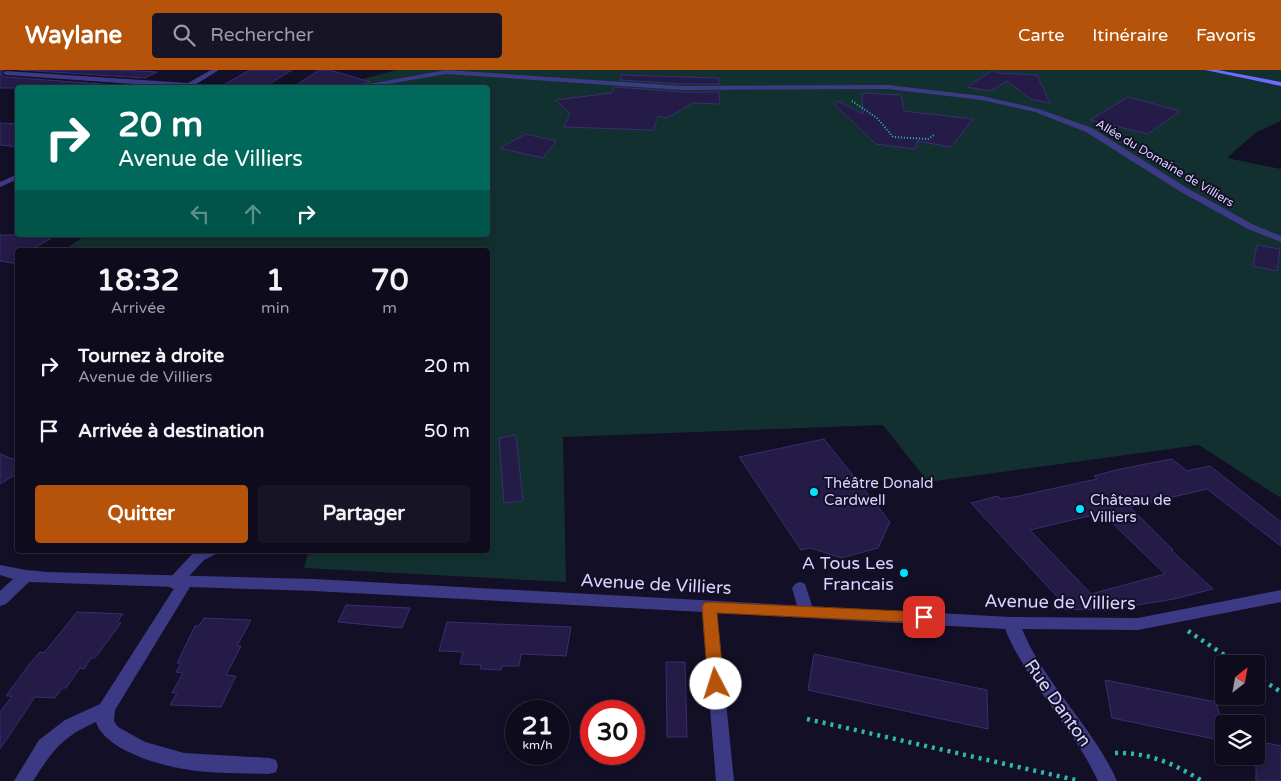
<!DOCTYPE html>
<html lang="fr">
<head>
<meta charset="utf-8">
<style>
  body { margin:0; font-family:"Varela Round",sans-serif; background:#171425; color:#f1f3f6; height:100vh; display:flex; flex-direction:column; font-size:19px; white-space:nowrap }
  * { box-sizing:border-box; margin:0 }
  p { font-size:16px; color:#9b9ba3 }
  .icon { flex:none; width:28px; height:28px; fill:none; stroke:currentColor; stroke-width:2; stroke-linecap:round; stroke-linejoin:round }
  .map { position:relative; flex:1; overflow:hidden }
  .sheet { position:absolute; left:15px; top:178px; width:475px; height:305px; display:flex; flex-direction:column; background:#0e0b1c; border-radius:5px; box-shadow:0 2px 8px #0003,0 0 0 1px #2e2b3b }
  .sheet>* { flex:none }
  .guide { position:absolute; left:15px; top:15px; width:475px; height:152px; border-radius:5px; box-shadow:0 2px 8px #0003,0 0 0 1px #2e2b3b; background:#00695c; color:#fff; overflow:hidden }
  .needle { width:32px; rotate:31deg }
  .tools { position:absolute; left:1215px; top:585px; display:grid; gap:10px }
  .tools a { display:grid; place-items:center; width:50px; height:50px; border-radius:5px; background:#0e0b1c; box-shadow:0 2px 8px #0003,0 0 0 1px #2e2b3b; font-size:25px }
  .speed { position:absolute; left:505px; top:630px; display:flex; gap:10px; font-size:25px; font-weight:700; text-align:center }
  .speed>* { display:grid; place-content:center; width:65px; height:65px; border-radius:50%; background:#0e0b1c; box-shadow:0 2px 8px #0003,0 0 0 1px #2e2b3b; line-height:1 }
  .speed small { font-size:12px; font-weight:400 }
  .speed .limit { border:8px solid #d22; background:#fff; color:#111 }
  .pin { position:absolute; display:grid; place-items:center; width:42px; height:42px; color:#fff; margin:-21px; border-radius:10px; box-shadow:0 2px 8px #0006 }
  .me { position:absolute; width:55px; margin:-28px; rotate:355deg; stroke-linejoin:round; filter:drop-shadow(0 0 4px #0008) }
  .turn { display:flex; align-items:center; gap:18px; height:105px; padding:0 20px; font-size:22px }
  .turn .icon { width:65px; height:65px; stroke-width:2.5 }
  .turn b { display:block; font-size:35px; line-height:42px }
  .lanes { display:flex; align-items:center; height:48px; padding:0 20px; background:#0003; justify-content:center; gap:25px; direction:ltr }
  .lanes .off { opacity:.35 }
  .eta { display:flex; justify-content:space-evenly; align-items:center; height:85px; text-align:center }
  .eta b { font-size:30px; font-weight:800; line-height:35px }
  .cta { display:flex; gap:10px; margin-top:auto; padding:10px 20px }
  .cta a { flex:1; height:58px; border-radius:5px; background:#b45309; color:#fff; font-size:20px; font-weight:800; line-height:58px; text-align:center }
  .cta a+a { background:#171425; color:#f1f3f6 }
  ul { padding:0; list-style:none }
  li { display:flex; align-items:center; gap:15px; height:65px; padding:0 20px }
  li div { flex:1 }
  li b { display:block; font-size:19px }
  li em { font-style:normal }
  header { display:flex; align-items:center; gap:30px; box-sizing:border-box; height:70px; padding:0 25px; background:#b45309; color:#fff }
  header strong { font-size:24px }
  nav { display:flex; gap:28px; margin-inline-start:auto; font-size:18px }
  .search { width:350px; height:45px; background:#171425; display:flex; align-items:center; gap:12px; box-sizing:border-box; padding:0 18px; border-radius:5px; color:#9b9ba3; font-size:19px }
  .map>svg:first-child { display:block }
</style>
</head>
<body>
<header>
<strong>Waylane</strong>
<div class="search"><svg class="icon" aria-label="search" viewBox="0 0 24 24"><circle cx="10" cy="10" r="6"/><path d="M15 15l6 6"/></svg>Rechercher</div>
<nav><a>Carte</a><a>Itinéraire</a><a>Favoris</a></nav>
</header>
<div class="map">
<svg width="1281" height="711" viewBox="0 0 1281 711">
  <rect width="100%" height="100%" fill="#130f26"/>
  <path fill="#12302f" d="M396,0H1281V51L1255,63L1227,88L1281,99V428L1199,375L928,412L883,355L563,367L566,512L304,498L309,480H488V180H64L86,165H488V18L333,17Z"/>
  <path fill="#241b47" stroke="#3b2d73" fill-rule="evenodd" d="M0,0H4L1,4L6,7L130,16L126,18H0Z
    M19,0H118L157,2L145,8Z
    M250,0H292L263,18H218Z
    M319,0H330L370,12L345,18H292Z
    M993,0L998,3L1037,5L1050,33L1030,29L1007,11L991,21L967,17Z
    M622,5L719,8V14H682L620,10Z
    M615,17L682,22H719L720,34L693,33L667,48L658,46L653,60L564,57L570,44L556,30L611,23Z
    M862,23L901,25L904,41L973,49L951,77L917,71L915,79L876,74L835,35L838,31L863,44Z
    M1128,27L1180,41L1148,64L1090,50Z
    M0,53L18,54V77L0,75Z
    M526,64L556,71L543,88L500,78Z
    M0,165H57L30,180H18V194L0,191Z
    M1257,175L1280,179L1277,201L1253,196Z
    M516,365L523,431L504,433L499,368Z
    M824,369L890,452L878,478L841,488L811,478L801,480L739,387Z
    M0,384L18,391V403L0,414Z
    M1172,389L1187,401L1210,396L1281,452V476L1207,419L1130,437L1173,480H1171L1213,519L1174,529L1107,540L1054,539L1053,533L1061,531L971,433L998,426L1001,429L1019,426L1097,409L1094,406L1120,399ZM1102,443L1165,504L1091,524L1030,460Z
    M346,535L410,538L402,558L338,552Z
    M77,542L123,544L117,552L121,553L95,588H91L84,599L80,598L66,618H62L55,628L35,627L0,679V642L12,626H6L28,596L40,582L44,583Z
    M204,548L251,550L237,576H241L226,605L236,606L221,637L170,635L177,623H172L183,603L176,602L181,593H177L195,556H199Z
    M447,552L571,557L566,586L521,584L519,596H502L501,600L480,599L481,595L460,594L463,582L439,581Z
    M814,584L987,620L988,659L808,620Z
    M666,592H685L687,667H667Z
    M1105,610L1216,632L1224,660V671L1112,648Z
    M1256,671L1281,676V711H1256Z"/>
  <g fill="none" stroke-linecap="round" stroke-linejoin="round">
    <path stroke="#2fb8b0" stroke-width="2" stroke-dasharray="1 2" stroke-linecap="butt" d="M852,31L877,48L893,67L928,69L934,65"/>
    <path stroke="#2fb8b0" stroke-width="4.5" stroke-dasharray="3 5" stroke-linecap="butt" d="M1188,561L1238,594
      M1256,606L1281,622
      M807,649L1080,711
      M1115,683C1148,682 1175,694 1202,711"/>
    <path fill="#3d3a85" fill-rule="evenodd" d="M446,0L682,16L888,15L982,26L1039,39L1092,58L1187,118L1254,155L1281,166V172L1248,159L1181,122L1086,62L1035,42L982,30L888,19L682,20L446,4L365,18H347Z
      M198,480H218L216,484L204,490L179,517L174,519L169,517L166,513L169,509L194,482Z
      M800,512L805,514L814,542L812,546L806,548L800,546L792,518L795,514Z"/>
    <path fill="#3d3a85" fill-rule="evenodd" d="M211,0H219L190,18L6,5L3,3L6,1L188,13Z
      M18,104V109L0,117V112Z
      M0,495L26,500L47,502L314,509L1011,547L1138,548L1281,520V532L1138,560L1022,559C1045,615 1092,655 1117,711H1098C1073,657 1028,615 1005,559L717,543L734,711H716L702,542L314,521L190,517L115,640L114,651L118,657L145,672L184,683L269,688L276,690L278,696L276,702L269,704C241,703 212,704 184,699C158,695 104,679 96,652C62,667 53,680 33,711H14L39,670L65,650L100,634L175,517L29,512L6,534L0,536V521L13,509L0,505Z"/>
    <path fill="#6f6bff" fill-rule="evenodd" d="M1205,0H1218L1281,12V16Z"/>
  </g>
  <path fill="#b45309" stroke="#753606" d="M709,532L924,542L929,543L931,547L929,551L924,553L717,543L724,614L722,619L716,621L710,619L708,614L702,537L704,533Z"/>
  <g fill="#00e5ff" stroke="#130f26" stroke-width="2">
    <circle cx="814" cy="422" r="5"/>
    <circle cx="1080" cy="439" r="5"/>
    <circle cx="904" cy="503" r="5"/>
  </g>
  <g text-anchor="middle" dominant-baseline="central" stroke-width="4" stroke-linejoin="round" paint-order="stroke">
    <g font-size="12" fill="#d9d4ff" stroke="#130f26">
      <text transform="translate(1165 93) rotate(31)">Allée du Domaine de Villiers</text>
    </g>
    <g font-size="15" fill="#d9d4ff" stroke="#130f26" text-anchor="start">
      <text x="824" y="413">Théâtre Donald<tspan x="824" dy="17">Cardwell</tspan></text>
      <text x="1090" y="430">Château de<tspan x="1090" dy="17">Villiers</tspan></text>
    </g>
    <g font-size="18" fill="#d9d4ff" stroke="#130f26" text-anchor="end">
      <text x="894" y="493">A Tous Les<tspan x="894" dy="21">Francais</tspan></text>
    </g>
    <g font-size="18" fill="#d9d4ff" stroke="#130f26">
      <text transform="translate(656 514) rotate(3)">Avenue de Villiers</text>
      <text transform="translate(1060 532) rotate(1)">Avenue de Villiers</text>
      <text transform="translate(1058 633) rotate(55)">Rue Danton</text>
    </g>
  </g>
</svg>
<div class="tools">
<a><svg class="needle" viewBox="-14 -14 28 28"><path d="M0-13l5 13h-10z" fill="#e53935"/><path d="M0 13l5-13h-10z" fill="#9b9ba3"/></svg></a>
<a><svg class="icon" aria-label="layers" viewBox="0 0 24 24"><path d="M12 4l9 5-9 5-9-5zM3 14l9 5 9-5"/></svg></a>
</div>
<div class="speed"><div>21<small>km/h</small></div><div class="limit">30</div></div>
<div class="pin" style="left:924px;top:547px;background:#d93025"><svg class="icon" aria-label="arrive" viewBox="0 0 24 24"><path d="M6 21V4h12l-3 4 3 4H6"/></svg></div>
<svg class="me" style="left:716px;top:614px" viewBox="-20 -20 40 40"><circle r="19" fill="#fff"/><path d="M0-13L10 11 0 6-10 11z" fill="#b45309"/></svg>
<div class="guide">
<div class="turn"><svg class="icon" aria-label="right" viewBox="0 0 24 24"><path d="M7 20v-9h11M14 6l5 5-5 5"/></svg><div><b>20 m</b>Avenue de Villiers</div></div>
<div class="lanes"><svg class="icon off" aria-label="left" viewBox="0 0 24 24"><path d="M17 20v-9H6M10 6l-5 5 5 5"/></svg><svg class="icon off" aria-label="ahead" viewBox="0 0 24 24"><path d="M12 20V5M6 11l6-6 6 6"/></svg><svg class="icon" aria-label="right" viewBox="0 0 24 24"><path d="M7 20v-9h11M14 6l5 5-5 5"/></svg></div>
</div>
<section class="sheet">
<div class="eta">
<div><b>18:32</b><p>Arrivée</p></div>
<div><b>1</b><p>min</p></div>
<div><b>70</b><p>m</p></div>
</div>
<ul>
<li><svg class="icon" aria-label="right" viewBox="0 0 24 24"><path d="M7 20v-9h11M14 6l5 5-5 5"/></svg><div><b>Tournez à droite</b><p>Avenue de Villiers</p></div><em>20 m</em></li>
<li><svg class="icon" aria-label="arrive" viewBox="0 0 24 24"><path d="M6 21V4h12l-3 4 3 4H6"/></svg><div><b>Arrivée à destination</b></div><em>50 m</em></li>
</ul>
<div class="cta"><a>Quitter</a><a>Partager</a></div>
</section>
</div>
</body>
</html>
